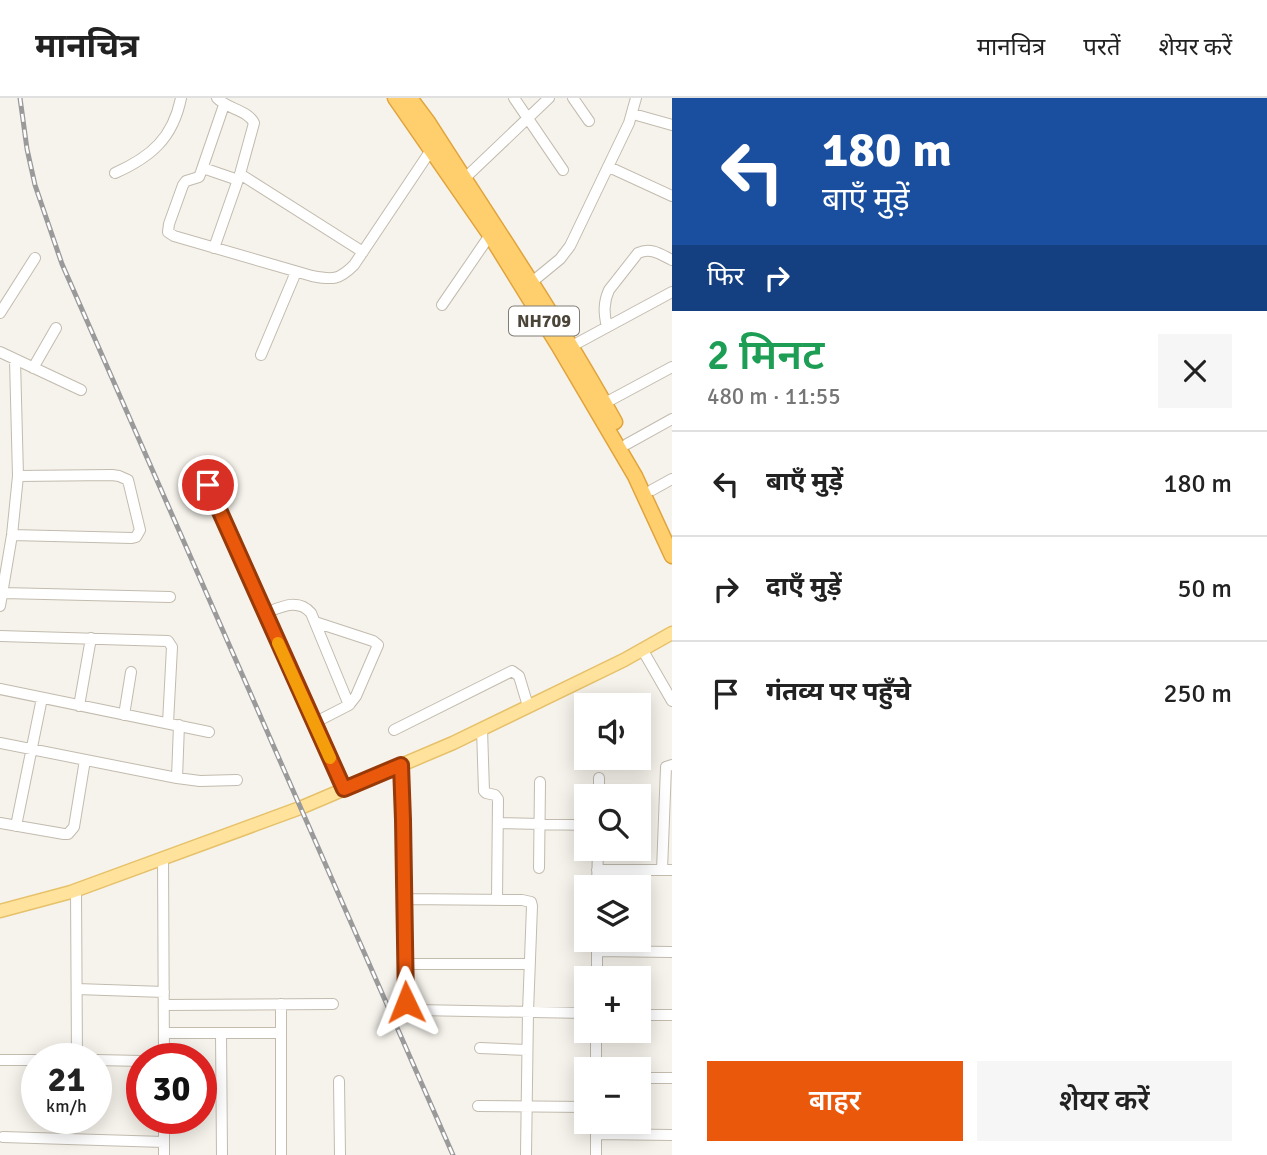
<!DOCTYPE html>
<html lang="hi">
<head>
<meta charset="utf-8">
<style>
  body { margin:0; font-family:Signika,"Noto Sans Devanagari",sans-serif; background:#f6f6f6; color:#222; height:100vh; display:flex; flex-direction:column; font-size:26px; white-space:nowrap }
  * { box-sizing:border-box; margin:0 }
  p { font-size:23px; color:#767676 }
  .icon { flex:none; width:38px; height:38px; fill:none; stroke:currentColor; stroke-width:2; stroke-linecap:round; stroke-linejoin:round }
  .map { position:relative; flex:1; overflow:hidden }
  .drawer { display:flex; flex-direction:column; background:#fff; width:595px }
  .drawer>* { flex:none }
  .top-card { background:#1a4fa0; color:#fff; overflow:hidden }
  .buttons { position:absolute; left:574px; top:595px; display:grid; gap:14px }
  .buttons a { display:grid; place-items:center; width:77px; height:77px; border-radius:0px; background:#fff; box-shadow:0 4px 18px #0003; font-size:35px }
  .speed { position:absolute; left:21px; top:945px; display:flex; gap:14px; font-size:35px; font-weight:700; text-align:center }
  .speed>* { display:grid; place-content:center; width:91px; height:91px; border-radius:50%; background:#fff; box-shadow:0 4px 18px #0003; line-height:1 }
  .speed small { font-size:18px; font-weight:400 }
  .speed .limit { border:10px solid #d22; background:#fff; color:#111 }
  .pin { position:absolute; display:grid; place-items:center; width:60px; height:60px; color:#fff; margin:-30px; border:4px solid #fff; border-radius:50%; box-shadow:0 2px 7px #0007 }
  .me { position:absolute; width:77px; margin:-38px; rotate:358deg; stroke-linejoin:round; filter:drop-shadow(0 0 5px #0008) }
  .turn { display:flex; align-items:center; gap:24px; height:147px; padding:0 35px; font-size:32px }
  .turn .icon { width:91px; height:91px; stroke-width:2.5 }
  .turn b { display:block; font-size:49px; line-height:60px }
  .then { display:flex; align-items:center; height:66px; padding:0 35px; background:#0003; gap:14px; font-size:26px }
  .round { display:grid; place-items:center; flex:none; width:74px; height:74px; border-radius:0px; background:#f6f6f6 }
  .overview { display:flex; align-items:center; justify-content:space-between; height:119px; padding:0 35px }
  h1 { font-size:42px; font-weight:600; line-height:52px; color:#1e9e55 }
  .button { display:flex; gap:14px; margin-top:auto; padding:14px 35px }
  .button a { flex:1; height:80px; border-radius:0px; background:#ea580c; color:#fff; font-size:28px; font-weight:600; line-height:80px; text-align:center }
  .button a+a { background:#f6f6f6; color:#222 }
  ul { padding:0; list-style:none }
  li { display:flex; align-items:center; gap:21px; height:105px; padding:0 35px; border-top:2px solid #e0e0e0 }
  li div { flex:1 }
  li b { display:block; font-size:26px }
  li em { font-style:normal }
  header { display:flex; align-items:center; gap:42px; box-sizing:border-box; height:98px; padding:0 35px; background:#fff; border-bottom:2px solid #e0e0e0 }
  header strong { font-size:33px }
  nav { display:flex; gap:38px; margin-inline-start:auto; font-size:24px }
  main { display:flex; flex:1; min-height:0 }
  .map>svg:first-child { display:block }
</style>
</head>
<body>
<header>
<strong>मानचित्र</strong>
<nav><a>मानचित्र</a><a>परतें</a><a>शेयर करें</a></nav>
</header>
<main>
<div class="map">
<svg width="672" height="1057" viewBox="0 0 672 1057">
  <rect width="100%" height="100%" fill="#f6f3ec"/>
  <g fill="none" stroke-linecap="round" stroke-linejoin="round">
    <defs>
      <path id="minor" d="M514,0L563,72
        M573,0L589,23
        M224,7L201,74L199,79L186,83L183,87L169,126L168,134L174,138L312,178C333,182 339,182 354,167L431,52
        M633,16L672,27
        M609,69L672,98
        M203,70L238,82
        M115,75C151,59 173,40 181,0
        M240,76L363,154
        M464,81L549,0
        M214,150L240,76L254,25C248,12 227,11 217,0
        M532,184L560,161L570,148L629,25L636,0
        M442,207L490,137
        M0,215L35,160
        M607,229C604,216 603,205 609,192L638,155C651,149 660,156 672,162
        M572,248L672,194
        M0,254L81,292
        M261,257L296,174
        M33,270L56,230
        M605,305L672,269
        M627,346L672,321
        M208,387L344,691
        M652,392L672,381
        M12,437L132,440L136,439L140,432L128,382L119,378L112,377L18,378
        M3,495L170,499
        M0,508L12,437L18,378L15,262
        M265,515C281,509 298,500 311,515L349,607L314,625
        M315,524L373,543L378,547L356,598L349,607
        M0,538L168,543L172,549L168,625
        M642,551L672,603
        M0,591L209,634
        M79,608L91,540
        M124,617L131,574
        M482,631L484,693L486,695L495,697L498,701L497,802
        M394,632L512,573L519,578L528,608
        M0,645L177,680L200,683L237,682
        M401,667L403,722L404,866L407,908L416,912L586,915
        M177,680L179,627
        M599,698V680
        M0,725L64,736H68L74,729L85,662
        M498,725L586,727
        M16,728L42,600
        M163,760L164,961
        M539,770L540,684
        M597,772H672
        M662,772L666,669L672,667
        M597,789L598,751
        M76,792L77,961
        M404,801L522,802L531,804L532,808L528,914L526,1057
        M597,853L672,854
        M404,866H529
        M597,880V842
        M77,891L164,894
        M164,907L333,906
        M639,917H672
        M164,935H281
        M221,935L222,1057
        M480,950L527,952
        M0,962H37
        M96,962L142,963
        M596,971V933
        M639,980H672
        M339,983L340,1057
        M478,1008L586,1009
        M164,1020V1057
        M596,1036L672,1037
        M3,1039L164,1044
        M281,1057V906
        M596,1057V1024"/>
      <path id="major" d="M0,813L71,794L300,710L453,645L624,562L672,535"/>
      <path id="highway" d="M395,0L490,137L558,247L635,378L672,458
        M410,0L428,24C491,123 558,221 615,324"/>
    </defs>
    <use href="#minor" stroke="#c2bbae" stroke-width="12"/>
    <use href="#major" stroke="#e6c16a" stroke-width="15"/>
    <use href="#highway" stroke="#e0a43c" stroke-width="17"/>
    <use href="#minor" stroke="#fff" stroke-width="10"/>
    <use href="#major" stroke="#ffe39c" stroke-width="12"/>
    <use href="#highway" stroke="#ffcf6e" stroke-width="14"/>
    <defs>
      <path id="rail" d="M20,0L27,51L35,87L62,166L453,1057"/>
    </defs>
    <use href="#rail" stroke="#9a9a9a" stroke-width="5"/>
    <use href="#rail" stroke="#fff" stroke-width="2.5" stroke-dasharray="8" stroke-linecap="butt"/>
  </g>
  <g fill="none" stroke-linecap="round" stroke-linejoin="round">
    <defs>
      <path id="route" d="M208,387L344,691L401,667L403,722L406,904"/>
    </defs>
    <use href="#route" stroke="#983908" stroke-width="18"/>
    <use href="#route" stroke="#ea580c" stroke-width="12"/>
    <path stroke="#f59e0b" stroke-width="12" d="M278,545L330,660"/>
  </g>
  <g text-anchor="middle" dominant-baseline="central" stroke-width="5" stroke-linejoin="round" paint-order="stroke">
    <rect fill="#fff" stroke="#817c74" stroke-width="2" x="509" y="208.5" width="70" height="29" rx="5"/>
    <g font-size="18" font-weight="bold" fill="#4b4439">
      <text x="544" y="223">NH709</text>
    </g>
  </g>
</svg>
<div class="buttons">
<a><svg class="icon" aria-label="sound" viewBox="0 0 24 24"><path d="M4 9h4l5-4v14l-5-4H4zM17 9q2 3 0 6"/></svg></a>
<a><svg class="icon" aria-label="search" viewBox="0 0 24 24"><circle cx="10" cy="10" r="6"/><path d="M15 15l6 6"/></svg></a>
<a><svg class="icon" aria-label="layers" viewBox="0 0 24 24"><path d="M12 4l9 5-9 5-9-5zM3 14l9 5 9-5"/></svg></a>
<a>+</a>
<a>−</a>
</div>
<div class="speed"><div>21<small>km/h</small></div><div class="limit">30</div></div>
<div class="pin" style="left:208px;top:387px;background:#d93025"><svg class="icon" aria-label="arrive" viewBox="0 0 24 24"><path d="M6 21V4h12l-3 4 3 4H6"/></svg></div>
<svg class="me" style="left:406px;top:904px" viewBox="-20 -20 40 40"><path d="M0-17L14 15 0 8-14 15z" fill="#ea580c" stroke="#fff" stroke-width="4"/></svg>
</div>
<section class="drawer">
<div class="top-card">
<div class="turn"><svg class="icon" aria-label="left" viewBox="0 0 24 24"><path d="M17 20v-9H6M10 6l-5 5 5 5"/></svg><div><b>180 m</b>बाएँ मुड़ें</div></div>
<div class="then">फिर<svg class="icon" aria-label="right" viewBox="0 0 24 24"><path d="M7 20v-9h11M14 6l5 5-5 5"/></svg></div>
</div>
<div class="overview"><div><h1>2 मिनट</h1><p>480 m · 11:55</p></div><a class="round"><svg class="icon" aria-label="close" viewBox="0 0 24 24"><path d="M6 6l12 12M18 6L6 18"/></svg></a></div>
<ul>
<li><svg class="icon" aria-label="left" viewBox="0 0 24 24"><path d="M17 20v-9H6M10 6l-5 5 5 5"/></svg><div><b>बाएँ मुड़ें</b></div><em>180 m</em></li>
<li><svg class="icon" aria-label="right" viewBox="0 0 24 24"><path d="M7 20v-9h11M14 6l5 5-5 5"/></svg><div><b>दाएँ मुड़ें</b></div><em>50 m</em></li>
<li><svg class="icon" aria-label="arrive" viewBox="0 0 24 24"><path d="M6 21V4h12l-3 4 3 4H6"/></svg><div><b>गंतव्य पर पहुँचे</b></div><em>250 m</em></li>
</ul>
<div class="button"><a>बाहर</a><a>शेयर करें</a></div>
</section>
</main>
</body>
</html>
